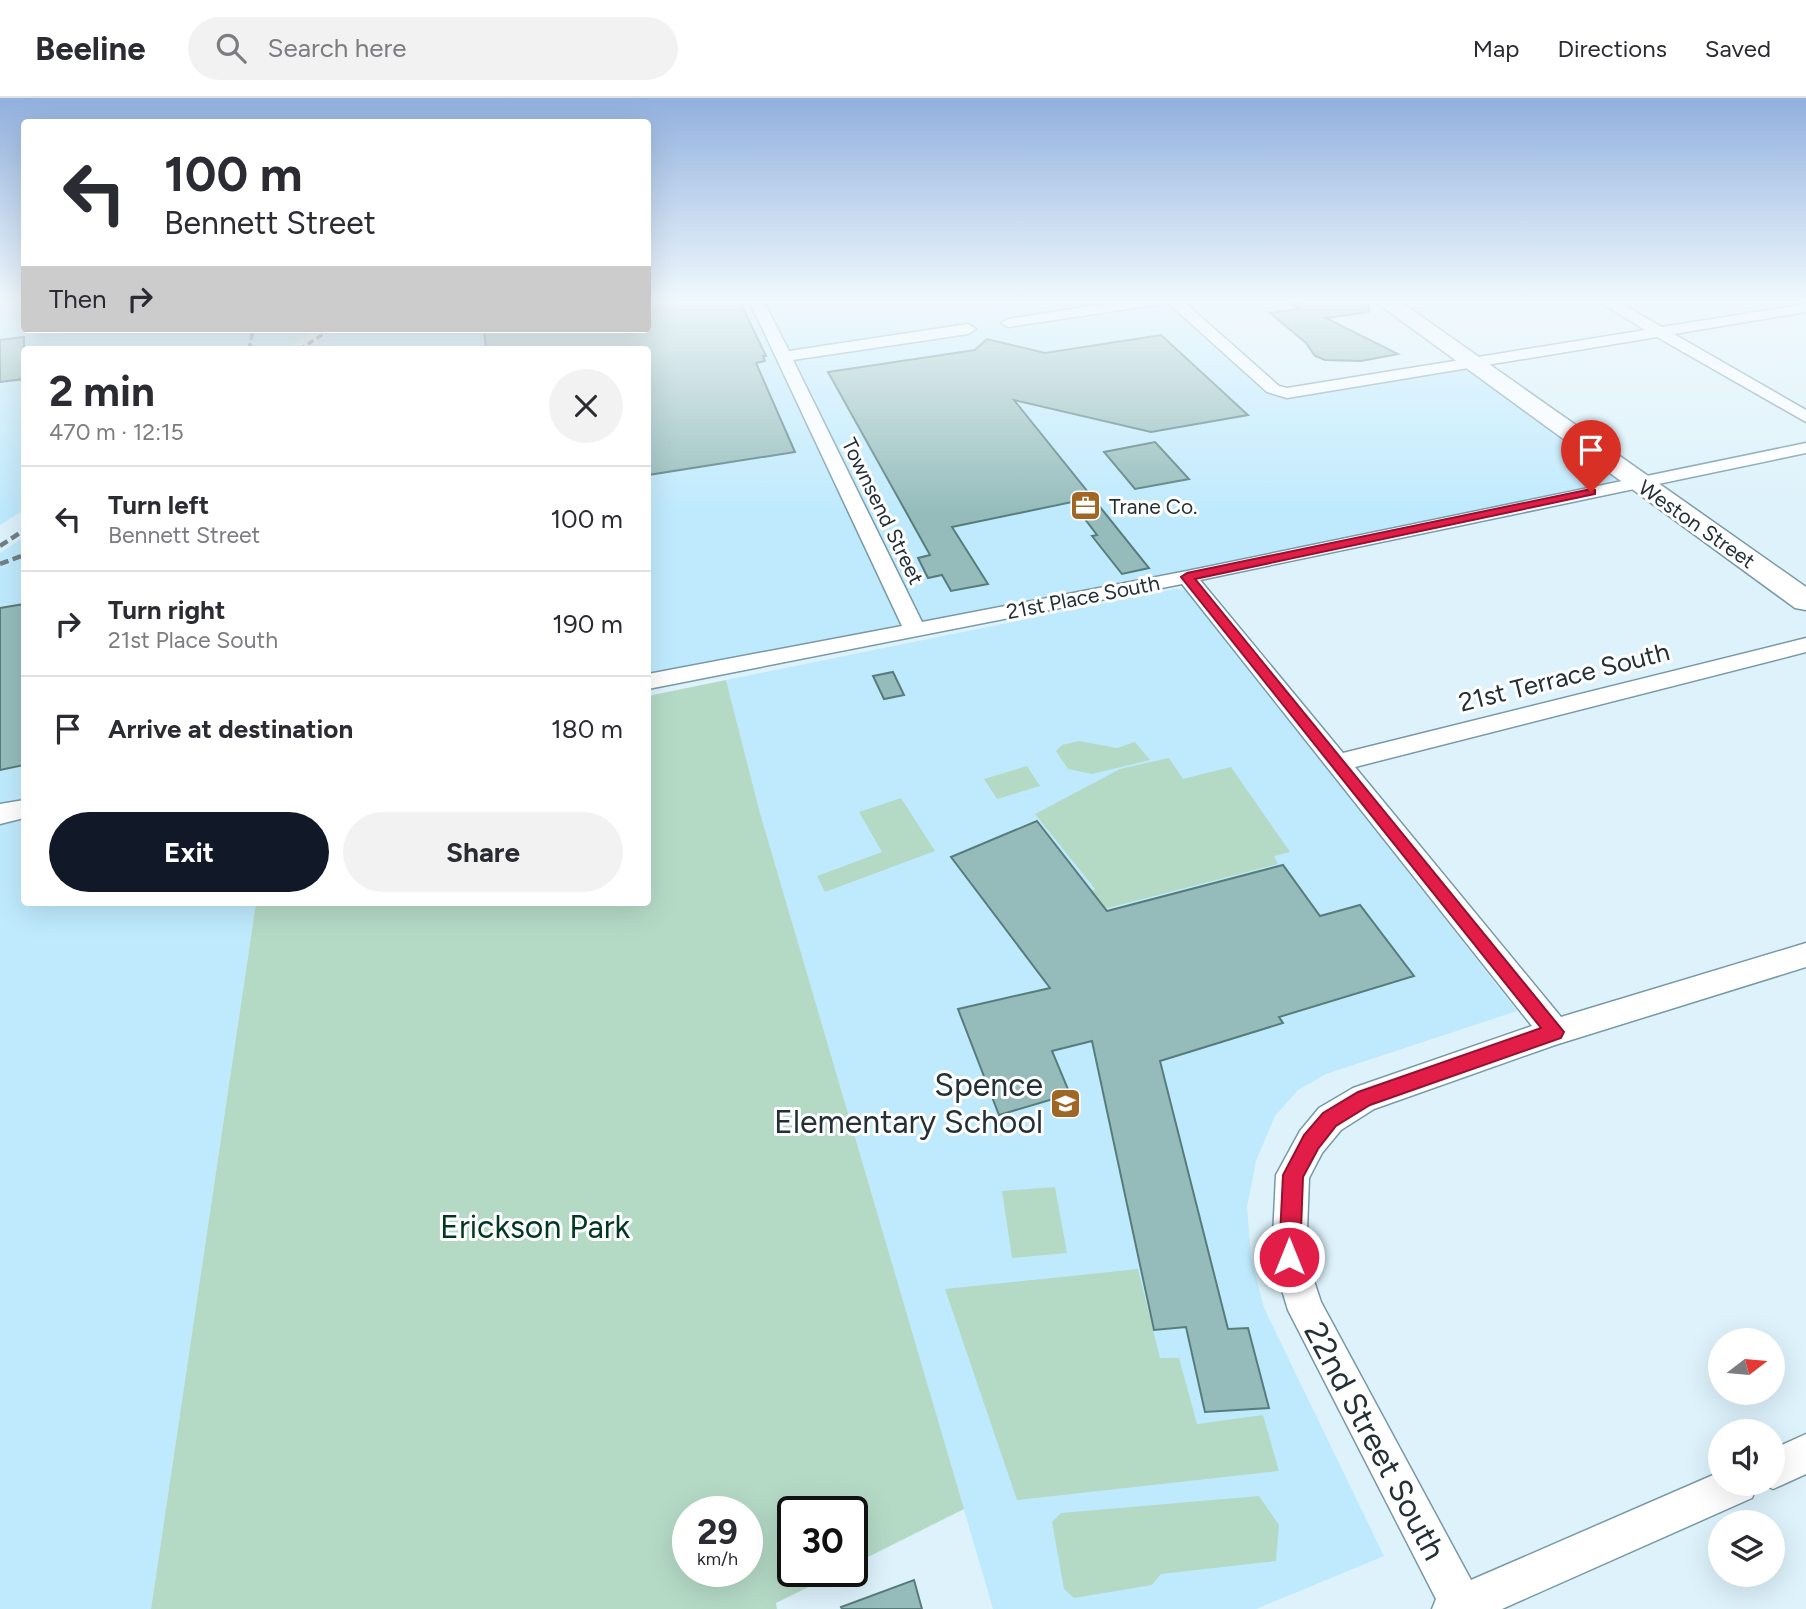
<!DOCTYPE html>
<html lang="en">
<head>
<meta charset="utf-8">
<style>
  body { margin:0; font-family:Figtree,sans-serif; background:#f2f2f3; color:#2b2b33; height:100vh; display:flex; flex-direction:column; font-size:26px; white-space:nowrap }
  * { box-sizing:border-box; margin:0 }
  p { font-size:23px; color:#7c7c81 }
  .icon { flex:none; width:38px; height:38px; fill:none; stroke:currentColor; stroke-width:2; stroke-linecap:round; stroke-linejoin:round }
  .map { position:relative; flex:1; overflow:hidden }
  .details { position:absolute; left:21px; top:248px; width:630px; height:560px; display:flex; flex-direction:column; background:#fff; border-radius:7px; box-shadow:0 7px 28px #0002 }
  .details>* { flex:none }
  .hud { position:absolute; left:21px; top:21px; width:630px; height:214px; border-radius:7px; box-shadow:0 7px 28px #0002; background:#fff; color:#2b2b33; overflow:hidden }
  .needle { width:46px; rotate:74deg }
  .fabs { position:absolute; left:1708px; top:1230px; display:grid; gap:14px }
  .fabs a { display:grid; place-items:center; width:77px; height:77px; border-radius:50%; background:#fff; box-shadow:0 7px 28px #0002; font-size:35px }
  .speed { position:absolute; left:672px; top:1398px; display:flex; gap:14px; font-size:35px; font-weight:700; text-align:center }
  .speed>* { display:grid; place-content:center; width:91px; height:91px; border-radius:50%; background:#fff; box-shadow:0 7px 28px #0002; line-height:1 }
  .speed small { font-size:18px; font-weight:400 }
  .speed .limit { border:4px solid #111; border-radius:10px; background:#fff; color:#111 }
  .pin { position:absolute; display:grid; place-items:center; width:60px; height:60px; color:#fff; margin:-72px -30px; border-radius:50% 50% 50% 0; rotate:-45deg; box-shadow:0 0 7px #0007 }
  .pin .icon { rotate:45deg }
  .me { position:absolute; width:77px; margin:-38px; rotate:0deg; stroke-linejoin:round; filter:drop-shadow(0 0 5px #0008) }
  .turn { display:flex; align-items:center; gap:24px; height:147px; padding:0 28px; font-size:32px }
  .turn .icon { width:91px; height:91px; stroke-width:2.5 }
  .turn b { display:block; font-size:49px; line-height:60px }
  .then { display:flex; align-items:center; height:66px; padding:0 28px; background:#0003; gap:14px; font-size:26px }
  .round { display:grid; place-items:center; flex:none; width:74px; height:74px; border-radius:37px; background:#f2f2f3 }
  .head { display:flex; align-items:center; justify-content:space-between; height:119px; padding:0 28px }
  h1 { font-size:42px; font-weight:700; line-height:52px }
  .button { display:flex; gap:14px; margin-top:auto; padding:14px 28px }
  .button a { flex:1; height:80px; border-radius:42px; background:#111827; color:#fff; font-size:28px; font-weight:700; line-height:80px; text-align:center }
  .button a+a { background:#f2f2f3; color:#2b2b33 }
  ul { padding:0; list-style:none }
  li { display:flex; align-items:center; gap:21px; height:105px; padding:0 28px; border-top:2px solid #e1e1e2 }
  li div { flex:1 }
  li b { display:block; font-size:26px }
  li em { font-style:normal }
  header { display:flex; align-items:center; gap:42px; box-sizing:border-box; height:98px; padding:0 35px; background:#fff; border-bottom:2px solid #e1e1e2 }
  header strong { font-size:33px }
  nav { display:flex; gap:38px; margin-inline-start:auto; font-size:24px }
  .search { width:490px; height:63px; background:#f2f2f3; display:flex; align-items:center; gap:18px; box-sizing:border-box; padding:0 24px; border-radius:38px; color:#7c7c81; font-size:26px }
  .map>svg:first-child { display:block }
</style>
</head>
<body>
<header>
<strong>Beeline</strong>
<div class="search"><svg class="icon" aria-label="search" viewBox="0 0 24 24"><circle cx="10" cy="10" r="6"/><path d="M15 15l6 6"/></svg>Search here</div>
<nav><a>Map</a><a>Directions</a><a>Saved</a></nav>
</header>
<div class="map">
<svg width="1806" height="1511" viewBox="0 0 1806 1511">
  <rect width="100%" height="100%" fill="#ddf2fb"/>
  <path fill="#bfeafd" d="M0,202H24V231H317L283,252H24V412L0,427Z
    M648,202H1175L1287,295L1472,265L1638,384L648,582V252H307L338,231H648Z
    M24,439V805H256L151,1511H0V455Z
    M1175,491L1186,492L1517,913L1326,976L1298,992L1275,1018L1256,1063L1247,1109L1251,1159L1264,1210L1384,1458L1256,1511H993L760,715L726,582Z"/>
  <path fill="#b4dac6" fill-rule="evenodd" d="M726,582L760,715L964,1411L852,1467V1414H793V1474H839L776,1505L777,1511H151L256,805H648V598ZM747,1414V1474H688V1414Z
    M1079,643L1117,650L1135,644L1150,662L1092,676L1068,671L1056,653L1062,647Z
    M1169,660L1183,681L1231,669L1290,754L1274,758L1278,766L1085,816L1076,801L1095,791L1035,716L1120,671Z
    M1027,668L1040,688L997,701L984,681Z
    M901,700L935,753L825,794L817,778L882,754L859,714Z
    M1055,1089L1067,1155L1012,1160L1002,1093Z
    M1138,1171L1160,1260H1179L1197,1326L1263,1317L1279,1373L1017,1402L945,1191Z
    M1259,1398L1279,1427L1276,1463L1161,1476L1152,1487L1074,1500L1064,1491L1052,1424L1061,1415Z"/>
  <path fill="#95bcbb" stroke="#577c7c" stroke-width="2" d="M648,202H739L766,258H763L765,263L756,265L795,354L648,377V252H486L484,231H648Z
    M1316,202H1369V214L1326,220L1398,256L1361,263L1325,262L1315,258L1306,245L1270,215L1299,211L1291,206Z
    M1161,237L1248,317L1151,334L1014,302L1149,470L1122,476L1092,438L1097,437L1072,404L952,429L988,486L951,493L942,477L928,480L918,460L930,457L828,274L975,252L987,241L1045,255Z
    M24,239V281L0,284V242Z
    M1155,344L1189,381L1135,391L1104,354Z
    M24,506V667L0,672V510Z
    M893,574L904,597L884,601L873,578Z
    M1037,723L1107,813L1283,767L1320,818L1360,807L1414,878L1279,919L1283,925L1160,963L1228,1231L1248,1230L1269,1310L1205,1314L1186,1229L1154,1232L1092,943L1052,953L1070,996L999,1017L958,911L1050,890L951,759Z
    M914,1482L922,1511H842L841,1509Z"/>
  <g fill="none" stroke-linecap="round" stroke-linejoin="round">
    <defs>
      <path id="street" d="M749,202H763L789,253L968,226L976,231L968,236L793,262L922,524L1187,473L1806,345V355L1200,482L1343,655L1806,540V554L1355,669L1561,919L1806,845V869L1555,947L1374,1011L1341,1032L1322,1055L1309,1080L1306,1159L1321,1204L1471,1482L1720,1374V1386H1758L1752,1400L1502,1511H1432L1436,1501L1288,1212L1272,1159L1276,1077L1300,1033L1319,1010L1353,990L1532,928L1182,486L648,591V576L902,528Z
        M1131,202H1182L1279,288L1287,290L1645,232L1597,202H1615L1662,229L1806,206V214L1674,236L1806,312V324L1657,239L1287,300L1267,294L1168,205L1008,229L1001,225L1008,221Z
        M24,702V720L0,726V706Z
        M1806,1336V1376L1773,1391L1762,1386H1773V1351Z"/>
      <path id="secondary" d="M1373,202H1398L1806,489V512L1795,510Z"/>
    </defs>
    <use href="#street" stroke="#7999a7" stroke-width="3"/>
    <use href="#secondary" stroke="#7999a7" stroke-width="3"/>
    <use href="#street" fill="#fff" fill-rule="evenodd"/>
    <use href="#secondary" fill="#fff" fill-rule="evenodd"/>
    <path stroke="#708087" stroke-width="3.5" stroke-dasharray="7 3.5" stroke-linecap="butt" d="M249,252L253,231
      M299,252L331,231"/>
    <path stroke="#708087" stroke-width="4.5" stroke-dasharray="9 4.5" stroke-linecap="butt" d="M0,448L24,432
      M0,466L24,457"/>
  </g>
  <linearGradient id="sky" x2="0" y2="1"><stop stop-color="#91b0de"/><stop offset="0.49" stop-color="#f0f9fd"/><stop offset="1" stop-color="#f0f9fd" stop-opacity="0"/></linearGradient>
  <rect width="1806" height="414" fill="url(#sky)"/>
  <path fill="#e11d48" stroke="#92132f" stroke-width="2" d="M1591,391L1595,392V396L1195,481L1564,934L1561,940L1370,1007L1336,1028L1318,1051L1303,1079L1300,1159L1297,1167L1289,1170L1282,1167L1279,1159L1283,1077L1304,1037L1323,1015L1358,994L1541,930L1181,479L1187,475Z"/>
  <defs>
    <symbol id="office-square" viewBox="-11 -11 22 22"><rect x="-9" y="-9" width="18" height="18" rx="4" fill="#9f6624" stroke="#fff"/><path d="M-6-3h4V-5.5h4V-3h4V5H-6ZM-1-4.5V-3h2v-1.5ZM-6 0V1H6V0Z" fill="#fff"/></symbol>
    <symbol id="school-square" viewBox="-11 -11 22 22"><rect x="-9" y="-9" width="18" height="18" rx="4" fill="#9f6624" stroke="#fff"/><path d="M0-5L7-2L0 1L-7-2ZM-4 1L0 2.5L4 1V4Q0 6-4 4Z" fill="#fff"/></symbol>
  </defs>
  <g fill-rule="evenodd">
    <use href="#office-square" x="1068" y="390" width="35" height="35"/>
    <use href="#school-square" x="1048" y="988" width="35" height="35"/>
  </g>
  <g text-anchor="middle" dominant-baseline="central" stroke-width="6" stroke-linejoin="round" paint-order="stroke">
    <g font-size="21" fill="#233036" stroke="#fff" text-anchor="start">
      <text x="1109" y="408">Trane Co.</text>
    </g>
    <g font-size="21" fill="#233036" stroke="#fff">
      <text transform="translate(883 413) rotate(64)">Townsend Street</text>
      <text transform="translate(1697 426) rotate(35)">Weston Street</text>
      <text transform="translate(1083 499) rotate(-11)">21st Place South</text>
    </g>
    <g font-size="26" fill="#233036" stroke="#fff">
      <text transform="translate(1564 579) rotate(-14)">21st Terrace South</text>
    </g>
    <g font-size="32" fill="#233036" stroke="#fff" text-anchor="end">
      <text x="1043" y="987">Spence<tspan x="1043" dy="37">Elementary School</tspan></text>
    </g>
    <g font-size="32" fill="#003723" stroke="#fff">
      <text x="535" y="1129">Erickson Park</text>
    </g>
    <g font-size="32" fill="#233036" stroke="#fff">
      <text transform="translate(1375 1343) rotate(62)">22nd Street South</text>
    </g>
  </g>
</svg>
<div class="fabs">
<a><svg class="needle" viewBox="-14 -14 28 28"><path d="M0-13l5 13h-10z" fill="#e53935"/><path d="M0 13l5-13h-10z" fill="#7c7c81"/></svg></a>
<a><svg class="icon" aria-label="sound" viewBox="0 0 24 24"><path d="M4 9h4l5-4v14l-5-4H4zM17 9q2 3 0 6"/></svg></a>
<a><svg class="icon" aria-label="layers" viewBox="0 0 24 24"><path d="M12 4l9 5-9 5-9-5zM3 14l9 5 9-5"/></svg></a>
</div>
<div class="speed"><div>29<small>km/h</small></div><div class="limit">30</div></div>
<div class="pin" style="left:1591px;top:394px;background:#d93025"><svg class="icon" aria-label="arrive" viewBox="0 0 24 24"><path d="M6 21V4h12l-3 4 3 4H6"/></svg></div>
<svg class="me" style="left:1289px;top:1159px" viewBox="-20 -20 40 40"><circle r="17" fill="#e11d48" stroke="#fff" stroke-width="3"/><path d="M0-11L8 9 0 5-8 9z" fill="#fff"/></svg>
<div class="hud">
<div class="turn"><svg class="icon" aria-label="left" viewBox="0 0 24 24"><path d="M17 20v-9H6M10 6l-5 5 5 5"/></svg><div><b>100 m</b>Bennett Street</div></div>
<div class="then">Then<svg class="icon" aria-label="right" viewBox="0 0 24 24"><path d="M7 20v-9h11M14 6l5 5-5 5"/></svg></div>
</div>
<section class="details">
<div class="head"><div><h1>2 min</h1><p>470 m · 12:15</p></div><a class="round"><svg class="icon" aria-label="close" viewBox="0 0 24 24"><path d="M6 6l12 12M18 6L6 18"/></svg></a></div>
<ul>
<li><svg class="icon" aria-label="left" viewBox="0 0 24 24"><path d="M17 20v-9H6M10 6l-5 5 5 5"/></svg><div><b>Turn left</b><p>Bennett Street</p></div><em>100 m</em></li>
<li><svg class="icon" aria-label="right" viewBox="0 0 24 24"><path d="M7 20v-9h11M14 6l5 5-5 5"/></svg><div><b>Turn right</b><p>21st Place South</p></div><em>190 m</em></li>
<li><svg class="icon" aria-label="arrive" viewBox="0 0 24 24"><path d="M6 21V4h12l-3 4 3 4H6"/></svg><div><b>Arrive at destination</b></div><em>180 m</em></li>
</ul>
<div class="button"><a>Exit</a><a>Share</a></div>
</section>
</div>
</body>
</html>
